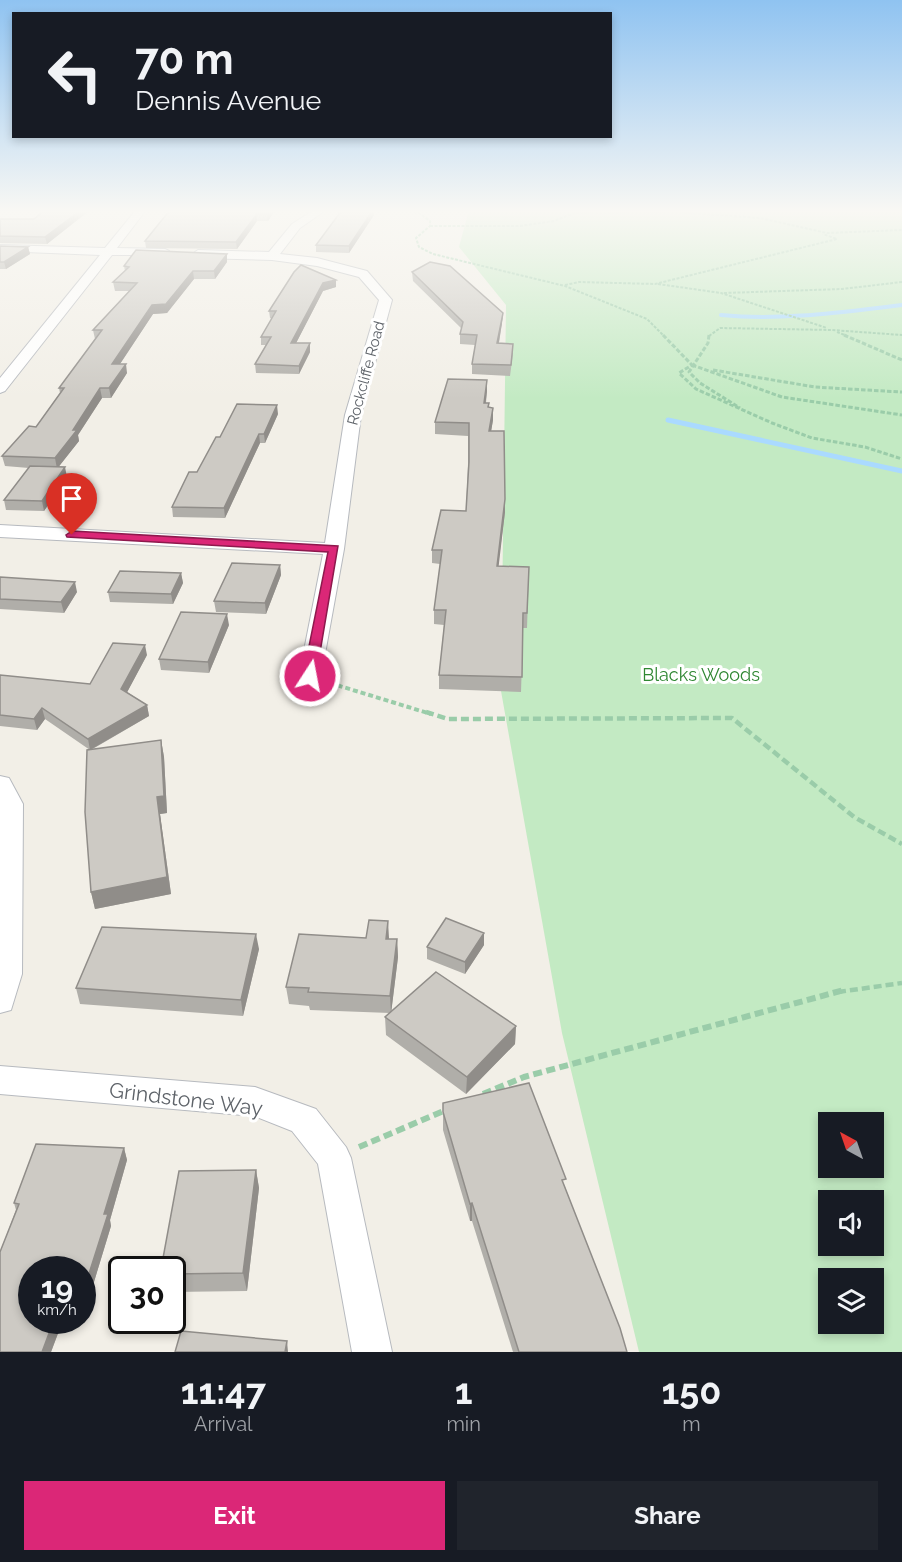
<!DOCTYPE html>
<html lang="en">
<head>
<meta charset="utf-8">
<style>
  body { margin:0; font-family:Raleway,sans-serif; background:#20242c; color:#f1f3f6; height:100vh; display:flex; flex-direction:column; font-size:22px; white-space:nowrap }
  * { box-sizing:border-box; margin:0 }
  p { font-size:20px; color:#9ea1a6 }
  .icon { flex:none; width:33px; height:33px; fill:none; stroke:currentColor; stroke-width:2; stroke-linecap:round; stroke-linejoin:round }
  .map { position:relative; height:1352px; overflow:hidden }
  .panel { display:flex; flex-direction:column; background:#171b24; flex:1 }
  .panel>* { flex:none }
  .guide { position:absolute; left:12px; top:12px; width:600px; height:126px; border-radius:0px; box-shadow:0 3px 9px #0003; background:#171b24; color:#f1f3f6; overflow:hidden }
  .needle { width:39px; rotate:320deg }
  .controls { position:absolute; left:818px; top:1112px; display:grid; gap:12px }
  .controls a { display:grid; place-items:center; width:66px; height:66px; border-radius:0px; background:#171b24; box-shadow:0 3px 9px #0003; font-size:30px }
  .speed { position:absolute; left:18px; top:1256px; display:flex; gap:12px; font-size:30px; font-weight:700; text-align:center }
  .speed>* { display:grid; place-content:center; width:78px; height:78px; border-radius:50%; background:#171b24; box-shadow:0 3px 9px #0003; line-height:1 }
  .speed small { font-size:15px; font-weight:400 }
  .speed .limit { border:3px solid #111; border-radius:9px; background:#fff; color:#111 }
  .pin { position:absolute; display:grid; place-items:center; width:51px; height:51px; color:#fff; margin:-62px -26px; border-radius:50% 50% 50% 0; rotate:-45deg; box-shadow:0 0 6px #0007 }
  .pin .icon { rotate:45deg }
  .me { position:absolute; width:66px; margin:-33px; rotate:11deg; stroke-linejoin:round; filter:drop-shadow(0 0 4px #0008) }
  .turn { display:flex; align-items:center; gap:21px; height:126px; padding:0 24px; font-size:27px }
  .turn .icon { width:78px; height:78px; stroke-width:2.5 }
  .turn b { display:block; font-size:42px; line-height:51px }
  .eta { display:flex; justify-content:space-evenly; align-items:center; height:102px; text-align:center }
  .eta b { font-size:36px; font-weight:700; line-height:42px }
  .primary-button { display:flex; gap:12px; margin-top:auto; padding:12px 24px }
  .primary-button a { flex:1; height:69px; border-radius:0px; background:#db2777; color:#fff; font-size:24px; font-weight:700; line-height:69px; text-align:center }
  .primary-button a+a { background:#20242c; color:#f1f3f6 }
  .map>svg:first-child { display:block }
</style>
</head>
<body>
<div class="map">
<svg width="902" height="1352" viewBox="0 0 902 1352">
  <rect width="100%" height="100%" fill="#f2efe7"/>
  <path fill="#c3eac3" fill-rule="evenodd" d="M469,210H902V1352H639L562,1033L501,691L506,305L459,247ZM828,1122H873V1167H828ZM828,1200H873V1245H828ZM828,1278H873V1323H828Z"/>
  <g fill="none" stroke-linecap="round" stroke-linejoin="round">
    <path stroke="#aadaff" stroke-width="4" d="M721,315C781,321 842,312 902,305"/>
    <path stroke="#aadaff" stroke-width="5" d="M668,420L902,471"/>
    <defs>
      <path id="minor" d="M136,210H146L117,248L165,249L169,251V255H112L5,391L0,393V378L100,255L0,251V245L105,248Z
        M314,210H326L300,228L280,254L317,258L367,271L392,300L361,415L344,549L321,676L318,681H302L299,676L323,554L0,537V525L325,543L345,415L379,300L359,277L317,266L272,260L198,258L192,254L198,250L269,252L292,224Z
        M0,776L9,778L23,804L22,974L11,1010L0,1013Z
        M0,1066L255,1087L316,1109L346,1147L351,1158L392,1352H352L318,1164L292,1131L254,1116L0,1094Z"/>
    </defs>
    <use href="#minor" stroke="#b7babf" stroke-width="2"/>
    <path stroke="#9acca9" stroke-width="2" stroke-dasharray="3 1.5" stroke-linecap="butt" d="M396,210L419,213L430,221V226L416,238L419,247L433,254L565,286L647,319L664,336
      M430,226H520L554,221L574,213L675,212L760,218L827,233L902,230
      M658,284L721,293L827,328
      M565,285L579,282L655,284L837,239L823,234
      M724,293L842,289L902,282
      M837,332L847,336
      M709,336L720,328L832,330L902,335"/>
    <path stroke="#9acca9" stroke-width="3" stroke-dasharray="4.5 2" stroke-linecap="butt" d="M663,335L692,365L679,373L696,389L772,423L812,438L865,447L902,459
      M709,335L708,343L689,372L700,383L740,408
      M844,335L902,360
      M692,365L782,397L902,415
      M713,370L815,387L902,392"/>
    <path stroke="#9acca9" stroke-width="4" stroke-dasharray="5 3" stroke-linecap="butt" d="M330,683L431,714"/>
    <path stroke="#9acca9" stroke-width="4.5" stroke-dasharray="8 4" stroke-linecap="butt" d="M426,712L448,719L732,718L854,817L902,844
      M838,992L902,983"/>
    <path stroke="#9acca9" stroke-width="6" stroke-dasharray="9 4.5" stroke-linecap="butt" d="M483,1094L524,1077L844,990
      M359,1147L446,1110"/>
    <use href="#minor" fill="#fff" fill-rule="evenodd"/>
  </g>
  <path fill="#b0aea9" d="M45,210H90L47,244L0,243V219H34Z
    M170,210H275L268,221H257L237,249L146,248L145,241Z
    M374,215L349,253L316,252V245Z
    M0,246L28,247L30,254L6,269H0Z
    M227,254V262L215,279H194L167,313L153,314L120,364L127,373L111,398H102L78,435L79,441L58,467L67,477L44,511L6,510L4,500L29,468L5,466L2,456L36,427L60,393L59,388L95,339L93,330L129,291H115L113,282L125,271L124,266Z
    M412,272L503,313L502,323L499,343L513,353L510,376L472,374V364L475,345L460,344V334L462,329L413,281Z
    M336,280V287L323,291L296,343L310,352L299,374L256,373L255,364L266,345H261V337L272,319L270,318L269,311Z
    M487,391L486,403L489,407L493,420L491,431L505,512L498,566L529,567L527,628H523L521,692L439,689V675L444,625L434,624V610L440,564L432,563V550L466,511L468,464V436L435,434V422Z
    M278,414L265,443H260L225,518L173,517L172,507L197,472L220,437Z
    M280,565L281,575L266,614L216,612L214,601Z
    M181,573L183,583L173,604L110,602L108,592Z
    M0,577L77,592L64,613L0,609Z
    M229,625L209,673L161,670L159,659Z
    M147,655L127,692L147,705L149,716L91,750L161,740L164,757L167,813L160,814L171,894L95,909L91,892L90,750L45,719L37,730L0,726V675L90,684Z
    M389,939H397L398,957L391,1013L516,1026L515,1044L466,1094L386,1035L385,1017L390,1013L310,1010L309,1006L289,1004L286,987Z
    M484,945L465,974L427,959V947Z
    M259,949L243,1016L80,1004L76,988Z
    M443,1103L565,1187L627,1352H513L472,1221H470L443,1130Z
    M36,1144L124,1148L127,1160L110,1220L111,1226L90,1295L82,1294V1269H32V1320H63L51,1352H0V1252L16,1210L14,1203Z
    M256,1170L259,1188L247,1291L172,1292V1269Z"/>
  <path fill="#908d89" d="M81,210H90L47,244L45,237Z
    M270,210H275L268,221L267,214Z
    M373,210H374V215L349,253V246Z
    M257,214V221L237,249L236,242Z
    M28,247L30,254L6,269L4,262Z
    M227,254V262L215,279L214,271Z
    M193,271L194,279L167,313L153,314L114,373L112,364L152,305Z
    M336,280V287L323,291L292,351L291,343L323,283Z
    M503,313L502,323L497,353V343Z
    M310,343V352L299,374V366Z
    M126,364L127,373L111,398L109,388Z
    M487,380V391L484,415V403Z
    M100,388L102,398L78,435L79,441L57,469L55,458Z
    M277,405L278,414L265,443L264,434Z
    M493,408V420L489,444V431Z
    M259,434L260,443L225,518L224,508Z
    M65,467L67,477L44,511L42,501Z
    M505,499V512L497,580V566Z
    M280,565L281,575L266,614L265,603Z
    M181,573L183,583L173,604L171,594Z
    M75,582L77,592L64,613L61,602Z
    M227,614L229,625L209,673L208,662Z
    M145,645L147,655L123,700L121,689Z
    M147,705L149,716L90,750L88,739Z
    M42,708L45,719L37,730L34,719Z
    M161,740L164,757L167,813L160,814L171,894L95,909L91,892L157,797Z
    M388,921L389,938L387,956L386,939Z
    M484,933V945L465,974V962Z
    M256,934L259,949L243,1016L241,1000Z
    M397,939L398,957L391,1014L390,996Z
    M516,1026L515,1044L466,1094L467,1077Z
    M124,1148L127,1160L110,1220L111,1226L90,1295L86,1283L104,1214Z
    M256,1170L259,1188L247,1291L243,1273Z
    M472,1203V1221H470V1204Z
    M54,1320H63L51,1352H42Z
    M287,1341L288,1352H285Z"/>
  <path fill="#cdcac4" stroke="#908d89" stroke-width="1.5" d="M45,210H81L45,237L0,236V219H34Z
    M170,210H270L267,214H257L236,242L145,241Z
    M342,210H373L349,246L316,245Z
    M0,246L28,247L4,262H0Z
    M136,250L227,254L214,271H193L166,304L152,305L112,364H126L109,388H100L73,430H77L55,458L2,456L29,426L36,427L64,388H59L102,330H93L137,283L113,282L129,267L124,266Z
    M430,262L450,266L503,313L497,343L513,344L511,365L472,364L477,335L460,334L463,322L412,272Z
    M301,265L336,280L323,283L291,343H310L299,366L255,364L271,337H261L276,311H269L294,272Z
    M448,379L487,380L484,403H489L488,407L493,408L489,431H504L505,499L497,566L529,567L527,613H523L522,677L439,675L446,610H434L442,550H432L441,510L466,511L469,462V423L435,422Z
    M237,404L277,405L264,434H259L224,508L172,507L189,472H197L216,437H220Z
    M30,466L65,467L42,501L4,500Z
    M232,563L280,565L265,603L214,601Z
    M120,571L181,573L171,594L108,592Z
    M0,577L75,582L61,602L0,599Z
    M181,612L227,614L208,662L159,659Z
    M113,643L145,645L121,689L147,705L88,739L42,708L34,719L0,715V675L90,684Z
    M161,740L164,796L157,797L167,877L91,892L85,812L87,750Z
    M446,918L484,933L465,962L427,947Z
    M369,920L388,921L386,939H397L390,996L308,992L309,988L286,987L299,934L366,938Z
    M102,927L256,934L241,1000L76,988Z
    M436,972L516,1026L467,1077L385,1017Z
    M529,1083L566,1179L562,1180L620,1328L627,1352H519L472,1203L470,1204L443,1112V1103Z
    M36,1144L124,1148L104,1214H108L86,1283L82,1282V1269H32V1320H54L42,1352H0V1252L19,1204L14,1203Z
    M256,1170L243,1273L172,1274V1269H161L179,1171Z
    M181,1331L287,1341L285,1352H175Z"/>
  <linearGradient id="sky" x2="0" y2="1"><stop stop-color="#8fc3f1"/><stop offset="0.53" stop-color="#f9f8f4"/><stop offset="1" stop-color="#f9f8f4" stop-opacity="0"/></linearGradient>
  <rect width="902" height="399" fill="url(#sky)"/>
  <path fill="#db2777" stroke="#8e194d" stroke-width="1.5" d="M72,531L338,546L316,676L310,680L303,676L328,552L67,537L66,535Z"/>
  <g text-anchor="middle" dominant-baseline="central" stroke-width="6" stroke-linejoin="round" paint-order="stroke">
    <g font-size="15" fill="#5e6369" stroke="#fff">
      <text transform="translate(366 373) rotate(-75)">Rockcliffe Road</text>
    </g>
    <g font-size="18" fill="#2f8732" stroke="#fff">
      <text x="701" y="674">Blacks Woods</text>
    </g>
    <g font-size="21" fill="#5e6369" stroke="#fff">
      <text transform="translate(186 1099) rotate(7)">Grindstone Way</text>
    </g>
  </g>
</svg>
<div class="controls">
<a><svg class="needle" viewBox="-14 -14 28 28"><path d="M0-13l5 13h-10z" fill="#e53935"/><path d="M0 13l5-13h-10z" fill="#9ea1a6"/></svg></a>
<a><svg class="icon" aria-label="sound" viewBox="0 0 24 24"><path d="M4 9h4l5-4v14l-5-4H4zM17 9q2 3 0 6"/></svg></a>
<a><svg class="icon" aria-label="layers" viewBox="0 0 24 24"><path d="M12 4l9 5-9 5-9-5zM3 14l9 5 9-5"/></svg></a>
</div>
<div class="speed"><div>19<small>km/h</small></div><div class="limit">30</div></div>
<div class="pin" style="left:72px;top:535px;background:#d93025"><svg class="icon" aria-label="arrive" viewBox="0 0 24 24"><path d="M6 21V4h12l-3 4 3 4H6"/></svg></div>
<svg class="me" style="left:310px;top:676px" viewBox="-20 -20 40 40"><circle r="17" fill="#db2777" stroke="#fff" stroke-width="3"/><path d="M0-11L8 9 0 5-8 9z" fill="#fff"/></svg>
<div class="guide">
<div class="turn"><svg class="icon" aria-label="left" viewBox="0 0 24 24"><path d="M17 20v-9H6M10 6l-5 5 5 5"/></svg><div><b>70 m</b>Dennis Avenue</div></div>
</div>
</div>
<section class="panel">
<div class="eta">
<div><b>11:47</b><p>Arrival</p></div>
<div><b>1</b><p>min</p></div>
<div><b>150</b><p>m</p></div>
</div>
<div class="primary-button"><a>Exit</a><a>Share</a></div>
</section>
</body>
</html>
